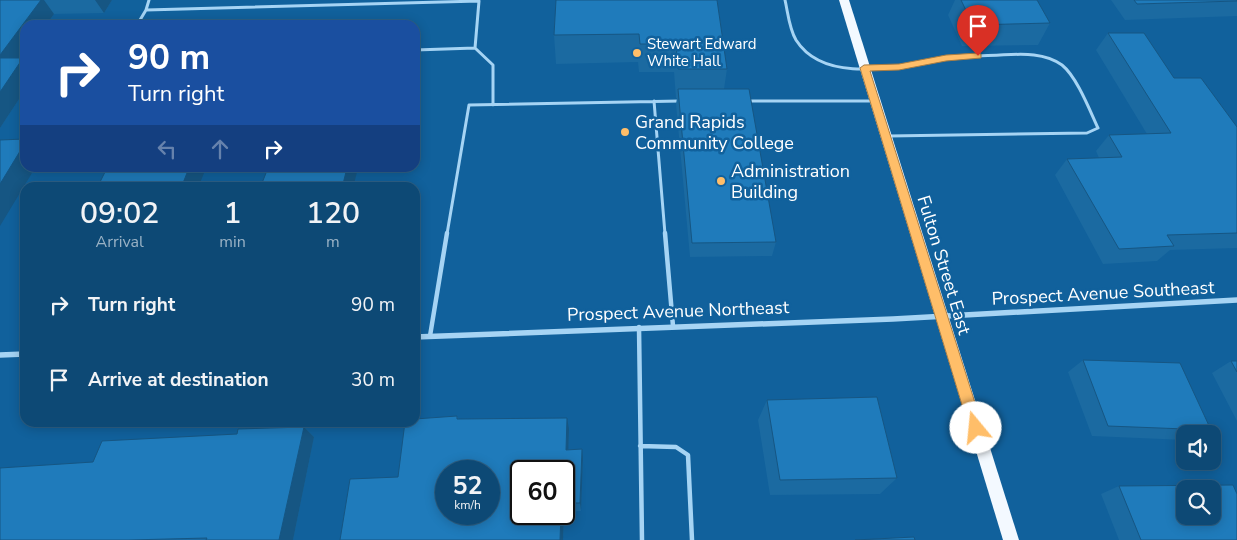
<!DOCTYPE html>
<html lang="en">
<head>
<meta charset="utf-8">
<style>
  body { margin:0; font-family:"Nunito Sans",sans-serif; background:#16507a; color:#f1f3f6; height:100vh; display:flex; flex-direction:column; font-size:19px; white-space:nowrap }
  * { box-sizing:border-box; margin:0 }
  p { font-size:16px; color:#9ab2c5 }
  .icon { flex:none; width:28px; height:28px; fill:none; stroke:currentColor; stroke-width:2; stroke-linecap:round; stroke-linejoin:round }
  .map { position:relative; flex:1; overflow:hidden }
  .side { position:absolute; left:20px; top:182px; width:400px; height:245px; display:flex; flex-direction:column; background:#0d4975; border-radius:15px; box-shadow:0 2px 12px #0003,0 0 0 1px #2d6187 }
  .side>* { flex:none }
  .guide { position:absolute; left:20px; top:20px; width:400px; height:152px; border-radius:15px; box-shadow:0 2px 12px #0003,0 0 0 1px #2d6187; background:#1a4fa0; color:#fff; overflow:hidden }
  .tools { position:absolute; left:1176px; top:425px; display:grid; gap:10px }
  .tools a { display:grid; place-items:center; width:45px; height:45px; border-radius:10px; background:#0d4975; box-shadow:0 2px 12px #0003,0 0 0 1px #2d6187; font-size:25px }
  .speed { position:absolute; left:435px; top:460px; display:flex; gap:10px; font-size:25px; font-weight:700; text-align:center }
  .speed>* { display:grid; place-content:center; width:65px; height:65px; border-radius:50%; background:#0d4975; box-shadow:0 2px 12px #0003,0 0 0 1px #2d6187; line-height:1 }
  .speed small { font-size:12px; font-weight:400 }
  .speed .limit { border:2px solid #111; border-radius:8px; background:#fff; color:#111 }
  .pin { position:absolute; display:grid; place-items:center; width:42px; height:42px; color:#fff; margin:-51px -21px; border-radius:50% 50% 50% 0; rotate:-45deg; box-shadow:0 0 5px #0007 }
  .pin .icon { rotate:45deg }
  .me { position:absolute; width:55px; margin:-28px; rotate:343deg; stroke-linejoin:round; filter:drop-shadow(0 0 4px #0008) }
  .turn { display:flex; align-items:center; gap:18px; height:105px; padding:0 25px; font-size:22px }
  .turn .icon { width:65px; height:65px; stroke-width:2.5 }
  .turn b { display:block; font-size:35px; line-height:42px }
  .lanes { display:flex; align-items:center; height:48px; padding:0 25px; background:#0003; justify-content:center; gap:25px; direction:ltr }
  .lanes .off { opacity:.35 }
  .eta { display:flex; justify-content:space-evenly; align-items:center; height:85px; text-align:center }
  .eta b { font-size:30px; font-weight:600; line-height:35px }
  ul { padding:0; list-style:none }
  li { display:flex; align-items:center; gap:15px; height:75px; padding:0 25px }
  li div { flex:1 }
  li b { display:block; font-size:19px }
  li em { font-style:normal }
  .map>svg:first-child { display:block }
</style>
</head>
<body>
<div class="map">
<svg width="1237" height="540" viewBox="0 0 1237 540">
  <rect width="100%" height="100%" fill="#11619c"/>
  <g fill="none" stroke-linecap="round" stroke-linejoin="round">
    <path stroke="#a6d4f4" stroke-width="3" d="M785,0C788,13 789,28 796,40C826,87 902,64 946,58C964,56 982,56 1000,55C1021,54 1044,52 1062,65C1077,77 1090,111 1098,128L1087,133L889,136
      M146,10L149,0
      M137,25L146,10L479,1L475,48
      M415,50L475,48L493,65V105
      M654,101L665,234
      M747,101H873
      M447,234L469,105L680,101"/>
    <path stroke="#a6d4f4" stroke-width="4.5" d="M665,233L673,326
      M639,327L642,540
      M430,336L447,233
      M640,446L676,447L688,455L692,540"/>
    <path stroke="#a6d4f4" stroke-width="5.5" d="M415,337L893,319L1237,300
      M0,355L25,354"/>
    <path fill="#f3f9ff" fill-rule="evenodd" d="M839,0H849L1019,540H1003Z"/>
  </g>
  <path fill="#1b6aa1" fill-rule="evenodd" d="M0,0H112L104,13L54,14L22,58L25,60V90L0,128Z
    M717,0L727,69L724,89L776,242L772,256L690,257L676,104L677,98H676L674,72H639L638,62L556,64L554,35Z
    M955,0H1037L1050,23L1038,45L962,46L948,15Z
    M1111,0H1237V16L1125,20Z
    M1108,33L1174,78L1237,127V248L1170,250L1157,261L1103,264L1055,175L1067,159L1099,158L1096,151L1109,135L1147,134L1096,50Z
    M1083,360L1211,430L1203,434H1185V440L1092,436L1068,372Z
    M1231,361H1237V421L1212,373Z
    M767,400L897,478L880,494L770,495L758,420Z
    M457,416L459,419L569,429L568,450L583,458L581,511L564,512L563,540H340ZM564,471V514H521Z
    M304,427L314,437L293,540H0L93,462L237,434Z
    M1119,486L1237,540H1119L1101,494Z"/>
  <path fill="#165683" d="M41,0H44L54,14L46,25H25V54L11,74L0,62V55Z
    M95,0H112L104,13Z
    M23,58L25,60V90L0,128V92Z
    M25,143V168H35L0,226V184Z
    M189,168H206L198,188H181Z
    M347,168H358L353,188H342Z
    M567,418L569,429L568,460L566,450Z
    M304,427L314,437L293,540H279Z
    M582,449L583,458L581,511L580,503Z
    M564,511V512L563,540H560L561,514H564Z"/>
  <path fill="#1f7bbb" stroke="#165683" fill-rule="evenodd" d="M0,0H41L0,55Z
    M556,0H717L727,69H678L676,44H640L639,34L554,35Z
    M961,0H1037L1050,23L973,25Z
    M1134,0H1237V1L1137,4Z
    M1108,33H1144L1174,78H1201L1237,127V233L1167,235L1174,246L1119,249L1067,159L1122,157L1109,135L1171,133Z
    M0,58H23L0,92Z
    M678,89H749L776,242L692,243Z
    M25,139V143L0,184V140Z
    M107,168H189L181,188H97Z
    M268,168H347L342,188H260Z
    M1083,360L1180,363L1211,430L1108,426Z
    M1231,361H1237V372Z
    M877,397L897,478L780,480L767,400Z
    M457,416V419L567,418L566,450L582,449L580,503H564V471H521V514H561L560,540H340L350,479L398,477L405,422H415V419ZM446,471H489V514H446Z
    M304,427L279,540H206L207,538L129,540H0V468L93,462L102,441L237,434L238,429Z
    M1233,485L1237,494V540H1141L1119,486ZM1185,489H1212V516H1185Z
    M914,537L915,540H855Z"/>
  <path fill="#ffbe69" stroke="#a67c44" d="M978,53L981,54V58L946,61L899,70L870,71L983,428L981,432L976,434L971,432L969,428L860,68L864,65L899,64L946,55Z"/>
  <g fill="#ffbe69" stroke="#11619c" stroke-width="2">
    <circle cx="637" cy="53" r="5"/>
    <circle cx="625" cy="132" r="5"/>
    <circle cx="721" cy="181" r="5"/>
  </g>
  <g text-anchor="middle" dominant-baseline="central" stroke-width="5" stroke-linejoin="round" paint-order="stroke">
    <g font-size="15" fill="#fff" stroke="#11619c" text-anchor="start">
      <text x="647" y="44">Stewart Edward<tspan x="647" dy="17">White Hall</tspan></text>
    </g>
    <g font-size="18" fill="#fff" stroke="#11619c" text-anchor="start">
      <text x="635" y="122">Grand Rapids<tspan x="635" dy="21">Community College</tspan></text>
      <text x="731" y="171">Administration<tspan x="731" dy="21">Building</tspan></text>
    </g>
    <g font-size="18" fill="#fff" stroke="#11619c">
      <text transform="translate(944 265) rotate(73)">Fulton Street East</text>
      <text transform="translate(1103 293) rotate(-3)">Prospect Avenue Southeast</text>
      <text transform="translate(678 311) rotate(-2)">Prospect Avenue Northeast</text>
    </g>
  </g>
</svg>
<div class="tools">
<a><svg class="icon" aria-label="sound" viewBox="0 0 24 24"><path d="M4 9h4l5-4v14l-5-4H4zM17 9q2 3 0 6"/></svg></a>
<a><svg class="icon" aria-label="search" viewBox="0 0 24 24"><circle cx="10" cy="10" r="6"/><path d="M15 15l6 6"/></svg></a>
</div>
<div class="speed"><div>52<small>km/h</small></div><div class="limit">60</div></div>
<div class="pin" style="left:978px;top:56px;background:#d93025"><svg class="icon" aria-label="arrive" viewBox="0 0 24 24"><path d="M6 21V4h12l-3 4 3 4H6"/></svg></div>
<svg class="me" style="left:976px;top:428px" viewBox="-20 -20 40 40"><circle r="19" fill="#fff"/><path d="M0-13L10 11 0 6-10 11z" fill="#ffbe69"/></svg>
<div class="guide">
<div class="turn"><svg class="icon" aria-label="right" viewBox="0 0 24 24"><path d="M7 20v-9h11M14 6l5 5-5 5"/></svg><div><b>90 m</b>Turn right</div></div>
<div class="lanes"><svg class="icon off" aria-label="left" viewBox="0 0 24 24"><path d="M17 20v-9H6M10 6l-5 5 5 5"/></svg><svg class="icon off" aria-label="ahead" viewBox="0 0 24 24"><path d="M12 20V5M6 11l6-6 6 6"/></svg><svg class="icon" aria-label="right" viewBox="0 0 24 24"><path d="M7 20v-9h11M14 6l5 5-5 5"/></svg></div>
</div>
<section class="side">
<div class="eta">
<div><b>09:02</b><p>Arrival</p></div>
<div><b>1</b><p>min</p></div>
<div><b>120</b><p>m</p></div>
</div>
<ul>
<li><svg class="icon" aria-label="right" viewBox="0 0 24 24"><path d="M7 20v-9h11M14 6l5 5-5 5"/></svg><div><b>Turn right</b></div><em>90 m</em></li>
<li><svg class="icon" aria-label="arrive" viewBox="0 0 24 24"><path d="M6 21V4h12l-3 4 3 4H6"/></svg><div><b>Arrive at destination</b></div><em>30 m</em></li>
</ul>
</section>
</div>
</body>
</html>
